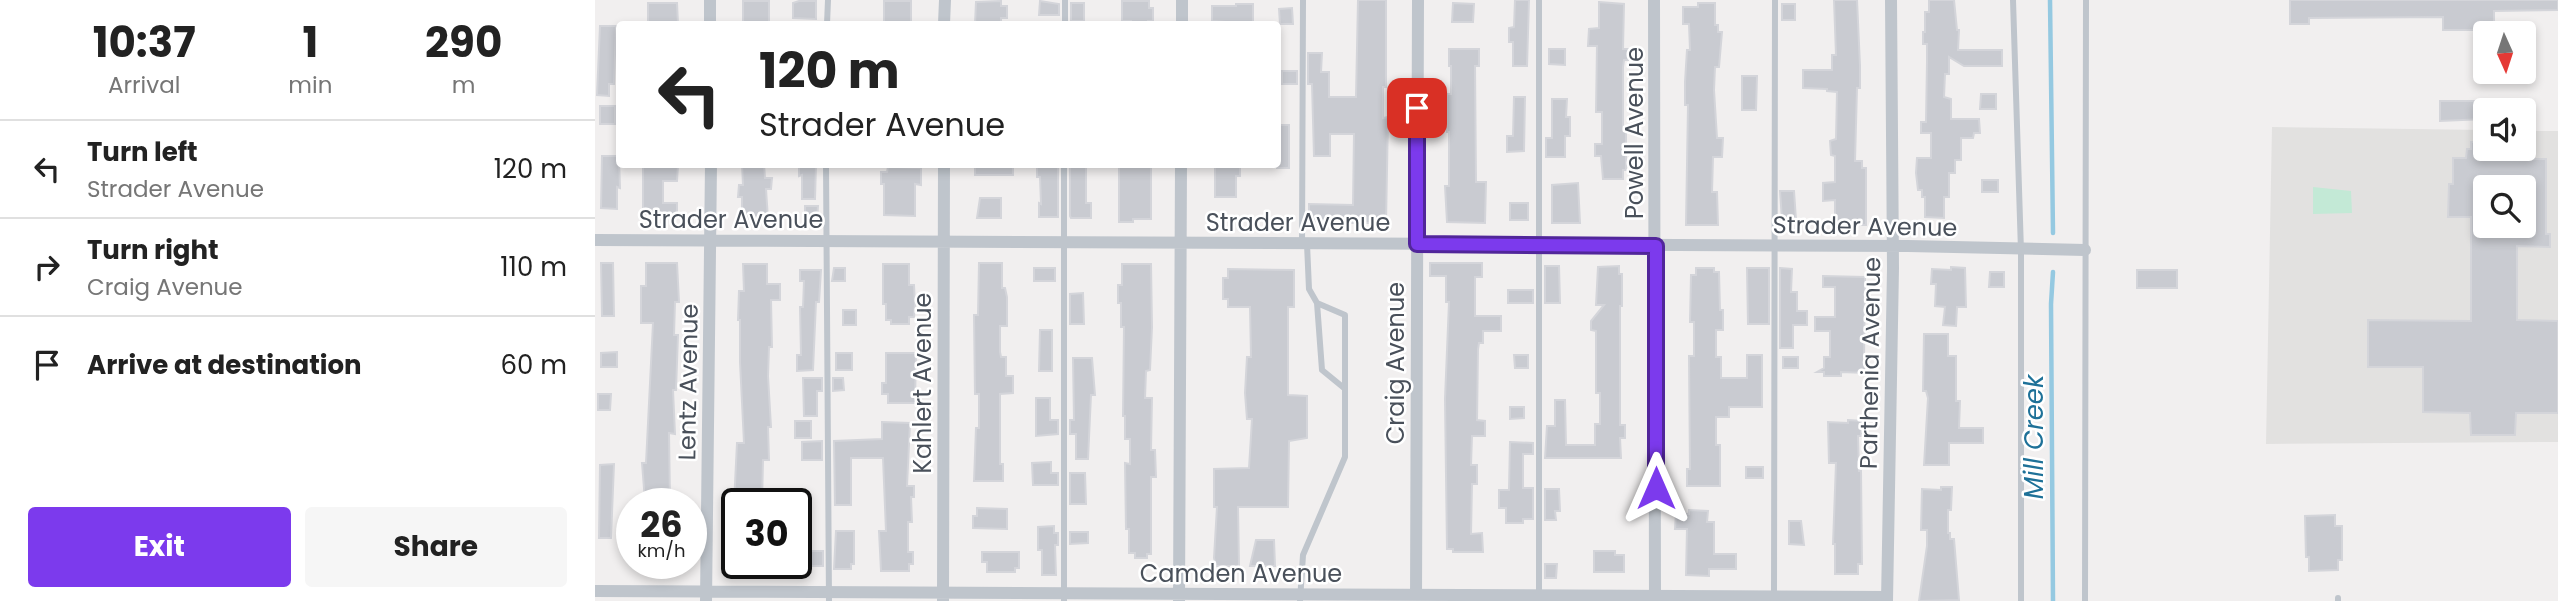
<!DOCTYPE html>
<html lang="en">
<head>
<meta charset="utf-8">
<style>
  body { margin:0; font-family:Poppins,sans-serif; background:#f6f6f6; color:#222; height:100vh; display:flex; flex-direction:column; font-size:26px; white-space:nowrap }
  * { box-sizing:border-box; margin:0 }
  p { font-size:23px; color:#767676 }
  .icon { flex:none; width:38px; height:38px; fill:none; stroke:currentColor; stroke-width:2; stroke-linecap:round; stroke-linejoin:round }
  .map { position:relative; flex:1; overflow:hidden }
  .side { display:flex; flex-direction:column; background:#fff; width:595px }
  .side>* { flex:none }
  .guide { position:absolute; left:21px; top:21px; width:665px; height:147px; border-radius:7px; box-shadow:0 4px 10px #0003; background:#fff; color:#222; overflow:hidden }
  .needle { width:46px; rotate:177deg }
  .buttons { position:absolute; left:1878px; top:21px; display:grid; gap:14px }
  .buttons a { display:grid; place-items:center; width:63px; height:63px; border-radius:7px; background:#fff; box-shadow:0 4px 10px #0003; font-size:35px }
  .speed { position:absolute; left:21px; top:488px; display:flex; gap:14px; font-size:35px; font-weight:700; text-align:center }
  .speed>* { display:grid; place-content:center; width:91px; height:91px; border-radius:50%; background:#fff; box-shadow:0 4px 10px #0003; line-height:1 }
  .speed small { font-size:18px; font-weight:400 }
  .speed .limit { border:4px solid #111; border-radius:10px; background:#fff; color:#111 }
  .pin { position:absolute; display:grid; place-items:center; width:60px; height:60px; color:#fff; margin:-30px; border-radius:14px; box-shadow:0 4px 10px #0006 }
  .me { position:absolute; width:77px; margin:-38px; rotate:0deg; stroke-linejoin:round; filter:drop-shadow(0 0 5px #0008) }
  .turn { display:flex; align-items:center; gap:24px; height:147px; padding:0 28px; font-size:32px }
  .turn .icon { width:91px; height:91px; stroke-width:2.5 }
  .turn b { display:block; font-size:49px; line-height:60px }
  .eta { display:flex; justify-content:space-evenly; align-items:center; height:119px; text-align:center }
  .eta b { font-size:42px; font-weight:700; line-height:49px }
  .button { display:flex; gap:14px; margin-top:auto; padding:14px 28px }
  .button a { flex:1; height:80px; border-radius:7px; background:#7c3aed; color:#fff; font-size:28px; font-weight:700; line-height:80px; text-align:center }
  .button a+a { background:#f6f6f6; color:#222 }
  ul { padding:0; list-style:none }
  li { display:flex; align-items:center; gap:21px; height:98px; padding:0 28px; border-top:2px solid #e0e0e0 }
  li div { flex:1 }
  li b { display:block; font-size:26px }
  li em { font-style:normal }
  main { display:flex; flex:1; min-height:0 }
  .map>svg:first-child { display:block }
</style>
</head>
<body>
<main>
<section class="side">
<div class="eta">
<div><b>10:37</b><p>Arrival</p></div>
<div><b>1</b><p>min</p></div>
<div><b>290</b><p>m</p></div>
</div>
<ul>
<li><svg class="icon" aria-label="left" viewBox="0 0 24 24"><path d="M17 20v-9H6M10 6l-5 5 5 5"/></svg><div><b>Turn left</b><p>Strader Avenue</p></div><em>120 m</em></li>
<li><svg class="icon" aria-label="right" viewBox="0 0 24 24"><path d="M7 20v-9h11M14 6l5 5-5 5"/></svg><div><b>Turn right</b><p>Craig Avenue</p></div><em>110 m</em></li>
<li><svg class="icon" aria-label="arrive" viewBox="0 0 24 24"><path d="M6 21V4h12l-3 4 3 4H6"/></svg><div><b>Arrive at destination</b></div><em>60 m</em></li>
</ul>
<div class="button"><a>Exit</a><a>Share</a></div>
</section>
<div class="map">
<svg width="1963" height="601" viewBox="0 0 1963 601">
  <rect width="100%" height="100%" fill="#f1efef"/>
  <path fill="#e2e1e0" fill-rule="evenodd" d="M1677,127L1890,130V149H1928L1929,131H1963V442L1671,444ZM1890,187H1928V226H1890Z"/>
  <path fill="#c3e9d6" d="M1718,187L1756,191L1757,213L1718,214Z"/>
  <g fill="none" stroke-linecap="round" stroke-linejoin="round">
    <path stroke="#95c9e1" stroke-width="4.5" d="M1455,0L1458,233
      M1458,272L1456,304L1458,601"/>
  </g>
  <path fill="#c9cbd1" stroke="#d4d5da" stroke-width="2" fill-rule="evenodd" d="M763,0H791V87H788V118L793,117L791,223H750V220L714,221V204L758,205L759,134H735V156H719L717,84H713V53H727L726,72H734V97H761Z
    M920,0H934L932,66H918V42H914V28L919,27Z
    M1239,0H1262L1265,66V88H1262L1260,161H1267V168H1271V225H1240V200L1228,201V183L1240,182V156L1236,155L1235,141L1241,139L1242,92L1232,91V89L1208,88V70H1237V55H1241Z
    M1334,0H1359L1362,30H1364L1363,50H1407V66H1369L1354,57V74H1350L1349,97L1356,99V119H1384L1385,133H1379L1378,138H1366V160H1360V173H1354V197H1349V218L1330,217V197H1327V190H1323L1321,173L1322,158H1336V133H1326V122H1331L1332,62V44H1328V32H1330V12H1334Z
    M1695,0H1963V10L1899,11V30H1848V17L1714,18V24H1695Z
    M148,1H174V24H148Z
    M204,1H221V19L198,18V3Z
    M289,1H316V24H289Z
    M406,1V6H412V18H406V24H380L381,2Z
    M445,1L464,4V15H444Z
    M527,1H554V8H558V21H553V24H536V21H527Z
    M1004,2L1029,4L1028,49H1033V60H1029L1028,67V126H1031V170H1028V179H1008L1006,156H1000V144H1007V112H1001L1002,46H993L994,29L1004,28Z
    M53,3H82L83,24H53Z
    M476,3H489V21H476Z
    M858,3L879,4L878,22H857Z
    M1103,3H1120V25H1123V32H1127L1124,67H1120L1119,90L1122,138H1128L1127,157H1118L1117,192H1122L1123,225H1091L1093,105H1090V82L1092,50H1095L1094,24H1088V7H1103Z
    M641,4H658V24L617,21V6H641Z
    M1187,4H1200V20H1187Z
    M697,8L698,24H685L684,9Z
    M5,26H21L19,84H14V96L2,95Z
    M854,49H884V66H880L881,182H891L890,223L852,222L850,186H854V132H852V94H856V66H854Z
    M954,49H970V65L954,64Z
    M687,71H702V84H687Z
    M1147,76H1162L1161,110H1147Z
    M1386,94H1401V109H1385Z
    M919,97H930L929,151L912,152V136H918Z
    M957,99H972L971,117H975V136H970V157H951V138H957Z
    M1845,101H1890V119L1845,121Z
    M5,106H20V124H5Z
    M683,125H694V168H682Z
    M1876,142H1890V149H1922V159H1951V234H1955V247L1922,246V320L1963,321V413H1921L1920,435H1876L1875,413L1828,412V367H1773V320L1876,321V217H1853L1854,184H1858V158H1871L1872,149H1876ZM1890,187H1928V226H1890Z
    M7,156H24L25,188L22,187V209L6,208Z
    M147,164H169L170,178H177L176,189H171L173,219H147V197H143L144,185H148Z
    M204,164H221L220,199H207V175L204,176Z
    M380,164H418V175H380Z
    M442,164H463V217H444V203L446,204L445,177H442Z
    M475,164H491V203H496V218H476L475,216Z
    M620,164H645V176H641V197H620Z
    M48,165H83L82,181H68V203H82V216L48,215Z
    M524,165H556V219H538V222H524Z
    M293,167L326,168V185L320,184V216L289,215V184H286V172H292Z
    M1387,180H1403V192H1387Z
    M983,183L985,223H957V185Z
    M1185,191H1199L1201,220H1187Z
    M385,198H406V218H382Z
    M915,203H933V220H915Z
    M210,206H223L222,221L210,220Z
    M6,263H18L19,316H7Z
    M51,263H82L84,302H80L79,335H83L81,390H78L80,434L74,433L75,501H50L47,463H51L58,323H46V286H51Z
    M384,263H407V288H410L412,297V326H405V352L406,357H411V376H418V393L405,394V464H408V481H379L381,428H384V394H380L379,315H383Z
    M835,263H887V277H880V316H906V331H888V343H884L883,349L882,420L890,421V436H877L876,465H882V484H877L876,534L887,533L888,552H858V549H852L850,399L854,302H851V276H835Z
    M148,264H172V284H185V300H176L177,347H174L173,376L176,427H173L174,460H168L167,504H139L142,443H149L145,362V320H143L144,291H149Z
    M288,264H314V285H319L320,304L319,317H314V324H296V320H291V304H288Z
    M527,264H556L557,327L555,370L551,371L550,398H557L556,450H560L561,477H556V554H552V558H540V553H534V529H531L530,463L535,464V439H530V416H528L529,327H526V303H523V285H527Z
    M950,266H964L965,303H950Z
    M1024,266V274H1027V306H1025V425H1030V438H1025L1026,458H950L952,426H960V400H970L971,445H1000V424H1005V393H1001V331L996,330V321L1009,305H1001L1003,267Z
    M1356,267L1370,268L1371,307H1362L1361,326L1348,325L1350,307L1340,306L1341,284H1336L1337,269L1356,270Z
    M239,268H250V281H237Z
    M439,268H460V281H439Z
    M1101,268H1119V272H1124L1125,310H1128V330H1121V357H1126V378H1152V355H1167V407H1134V417H1121V445H1125V486H1092V469H1095L1094,356H1099V322H1095L1096,275H1101Z
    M1152,268H1174V324H1153Z
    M1185,268L1197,269L1196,292H1202V311H1212V325H1198V348H1185Z
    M633,269L699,270V307H693V395L712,396V438L694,441L693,507H643L644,566H621L619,558L622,507H619V469L654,468L655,452L657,419H652L650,393L652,357H656L655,307H633V299H628V278H633Z
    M205,270H226L224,302H221L218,370L202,371V355H206L205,307H208L209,281H205Z
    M1542,270H1582V288H1542Z
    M1395,272H1409V287H1394Z
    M1228,276L1270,277L1269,361H1271V373L1246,372V376H1229V372H1222L1229,368V357H1235V331H1220V317H1240V287H1228Z
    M913,290H938V303H913Z
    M488,293L489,324H475V294Z
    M248,310H261V325H248Z
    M445,330H457V371H444Z
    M1329,334H1353V356H1361V401H1365L1364,428H1388V443H1354V465H1329L1333,398L1331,391H1328Z
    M22,352V367H6V353Z
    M241,353H257V370H241Z
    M291,353H321L320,403H293V394H287V383H291Z
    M919,355H933V368H920Z
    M1188,357H1203V368H1188Z
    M478,358H497L500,395H496L493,459H481V434H475V420H479Z
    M208,378H227V391H222V416H209Z
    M238,378H248L249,390L238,391Z
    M3,394H16L15,410H3Z
    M441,398H455V420H463V434L441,436Z
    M915,407H929V418L915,419Z
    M1253,420L1267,421L1266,436H1263L1264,471H1266L1267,564H1263V574H1240V544H1238L1241,463H1234L1233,422L1253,423Z
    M200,421H216V438H200Z
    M287,422L315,423L312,486H319V497H316L317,522H313V552H318V564H314V571H286L284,531H291L288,458H256V505H240L239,441L287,439Z
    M227,441V460H207V442Z
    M915,442L938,443V454H928V488H938V519H928V523H911V508H904V490H914Z
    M456,462V473H463V485H438L437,463Z
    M19,464L16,538H4L5,465Z
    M1151,467H1168V478H1151Z
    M475,473H490L491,504H475Z
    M1346,487H1357L1356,510H1353V533H1355V539H1359L1364,600L1324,601L1332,546V530H1326L1327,489L1346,490Z
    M950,489H964L965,511H960L961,520H950Z
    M382,508L412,509V529L378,528V516H382Z
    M1094,510L1113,511L1112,522H1119V554H1141V569H1114V576L1091,575L1092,529H1080L1081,513L1094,514Z
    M1740,515V526H1747V560H1743V570L1714,571V557H1711L1710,516Z
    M1194,521H1206L1209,545L1194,544Z
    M459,526V533H463V545H460L461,575H447V550H443V527Z
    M241,531H259V564H256V569H239Z
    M475,532H493V543L475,544Z
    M661,540H679L680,566H655Z
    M207,551H228V566H207Z
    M999,551H1020V555H1029V572H999Z
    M387,552H424V568H420V572H392V562H387Z
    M950,564H962L961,578H950Z"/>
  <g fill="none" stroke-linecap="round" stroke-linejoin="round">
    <path stroke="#bfc5cc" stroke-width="6" d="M1418,0L1426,251V601
      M232,24L233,0
      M470,24V0
      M231,164L234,601
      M707,244L708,0
      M722,303L727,370L749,388
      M944,596V0
      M1179,597L1180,0
      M1743,598V601
      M469,601V164
      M705,601L708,555L750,457V315L722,303L714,289L712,244
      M1490,601L1491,0"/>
    <path stroke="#bfc5cc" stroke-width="12" d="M115,0V24
      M1059,0L1060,601
      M349,24L350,0
      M587,24V0
      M0,240L1313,246L1490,250
      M0,591L1292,597
      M111,601L116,164
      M348,601L349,164
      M584,601L586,164
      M821,601L823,0
      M1292,601L1298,268L1296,0"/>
  </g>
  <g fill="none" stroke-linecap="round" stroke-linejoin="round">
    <defs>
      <path id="route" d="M822,108V244L1061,246V488"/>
    </defs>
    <use href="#route" stroke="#51269a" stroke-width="18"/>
    <use href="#route" stroke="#7c3aed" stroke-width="12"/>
  </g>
  <g text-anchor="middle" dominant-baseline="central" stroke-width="5" stroke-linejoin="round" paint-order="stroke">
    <g font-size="24" fill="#49505a" stroke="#fff">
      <text transform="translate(1039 133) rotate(-90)">Powell Avenue</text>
      <text x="136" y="219">Strader Avenue</text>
      <text x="703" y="222">Strader Avenue</text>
      <text transform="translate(1270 226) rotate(1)">Strader Avenue</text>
      <text transform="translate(800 363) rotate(-90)">Craig Avenue</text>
      <text transform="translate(1275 363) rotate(-89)">Parthenia Avenue</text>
      <text transform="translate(93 382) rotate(-89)">Lentz Avenue</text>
      <text transform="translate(327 383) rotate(-90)">Kahlert Avenue</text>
      <text x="646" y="573">Camden Avenue</text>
    </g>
    <g font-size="26" font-style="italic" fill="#1e7198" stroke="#fff">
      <text transform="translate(1439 437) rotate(-90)">Mill Creek</text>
    </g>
  </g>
</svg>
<div class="buttons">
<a><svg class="needle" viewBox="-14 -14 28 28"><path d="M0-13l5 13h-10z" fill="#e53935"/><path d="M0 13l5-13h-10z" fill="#767676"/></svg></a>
<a><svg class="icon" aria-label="sound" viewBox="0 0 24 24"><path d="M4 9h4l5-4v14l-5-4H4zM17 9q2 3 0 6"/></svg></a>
<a><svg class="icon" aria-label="search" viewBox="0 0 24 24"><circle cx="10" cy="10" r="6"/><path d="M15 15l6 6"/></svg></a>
</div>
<div class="speed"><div>26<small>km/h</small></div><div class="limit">30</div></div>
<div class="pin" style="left:822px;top:108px;background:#d93025"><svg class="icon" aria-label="arrive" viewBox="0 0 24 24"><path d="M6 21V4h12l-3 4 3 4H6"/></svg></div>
<svg class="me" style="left:1061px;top:488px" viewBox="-20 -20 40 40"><path d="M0-17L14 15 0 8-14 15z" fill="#7c3aed" stroke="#fff" stroke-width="4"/></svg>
<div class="guide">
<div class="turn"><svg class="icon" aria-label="left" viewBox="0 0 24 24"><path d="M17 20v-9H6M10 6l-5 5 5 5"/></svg><div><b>120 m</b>Strader Avenue</div></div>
</div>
</div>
</main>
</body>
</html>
